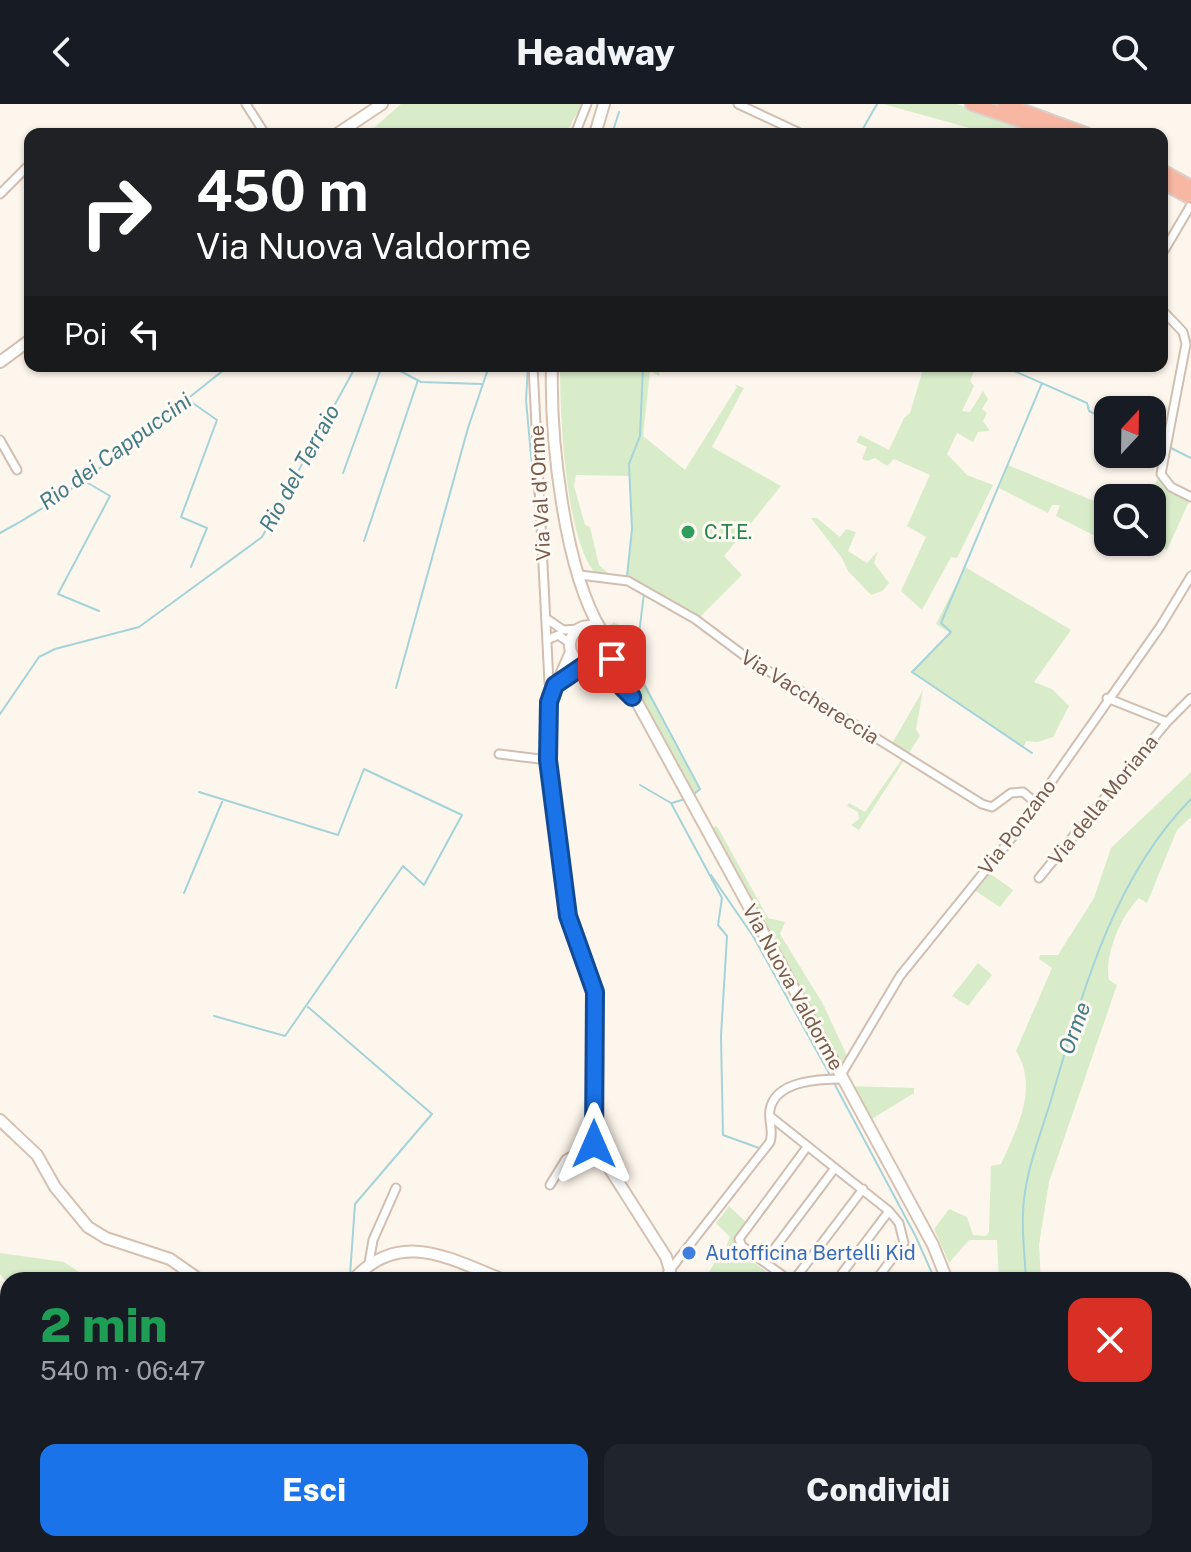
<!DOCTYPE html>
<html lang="it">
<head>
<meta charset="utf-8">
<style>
  body { margin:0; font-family:"Public Sans",sans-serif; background:#20242c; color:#f1f3f6; height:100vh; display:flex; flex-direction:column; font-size:30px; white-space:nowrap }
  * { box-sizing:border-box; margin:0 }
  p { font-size:26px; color:#9ea1a6 }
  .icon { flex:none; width:44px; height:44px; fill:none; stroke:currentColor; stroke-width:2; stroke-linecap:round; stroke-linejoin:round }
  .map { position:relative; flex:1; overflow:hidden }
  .drawer { position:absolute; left:0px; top:1168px; width:1192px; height:280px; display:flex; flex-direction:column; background:#171b24; border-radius:24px 24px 0 0; box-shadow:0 2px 6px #0004 }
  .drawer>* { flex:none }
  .banner { position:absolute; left:24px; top:24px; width:1144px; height:244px; border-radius:16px; box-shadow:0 2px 6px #0004; background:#202124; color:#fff; overflow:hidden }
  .needle { width:52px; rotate:22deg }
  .tools { position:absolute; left:1094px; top:292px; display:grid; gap:16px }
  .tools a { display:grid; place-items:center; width:72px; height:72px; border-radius:16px; background:#171b24; box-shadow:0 2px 6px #0004; font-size:40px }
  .pin { position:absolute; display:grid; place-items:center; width:68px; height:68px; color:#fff; margin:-34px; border-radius:16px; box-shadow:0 4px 12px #0006 }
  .me { position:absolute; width:88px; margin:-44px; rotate:0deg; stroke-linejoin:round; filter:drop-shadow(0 0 6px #0008) }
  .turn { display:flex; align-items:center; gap:28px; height:168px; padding:0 40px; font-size:36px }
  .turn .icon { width:104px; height:104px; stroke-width:2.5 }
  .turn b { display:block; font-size:56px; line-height:68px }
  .then { display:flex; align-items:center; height:76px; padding:0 40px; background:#0003; gap:16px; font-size:30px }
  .round { display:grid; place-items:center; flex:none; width:84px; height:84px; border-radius:16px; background:#20242c }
  .summary { display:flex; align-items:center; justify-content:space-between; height:136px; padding:0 40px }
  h1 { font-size:48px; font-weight:800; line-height:60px; color:#1e9e55 }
  .button { display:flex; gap:16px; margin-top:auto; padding:16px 40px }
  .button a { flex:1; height:92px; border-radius:16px; background:#1a73e8; color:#fff; font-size:32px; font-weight:800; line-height:92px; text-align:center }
  .button a+a { background:#20242c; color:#f1f3f6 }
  header { display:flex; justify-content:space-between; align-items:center; height:104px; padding:0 40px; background:#171b24; font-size:36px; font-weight:800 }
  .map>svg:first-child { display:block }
</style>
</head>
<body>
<header><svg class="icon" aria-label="back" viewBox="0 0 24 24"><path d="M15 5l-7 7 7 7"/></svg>Headway<svg class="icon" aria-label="search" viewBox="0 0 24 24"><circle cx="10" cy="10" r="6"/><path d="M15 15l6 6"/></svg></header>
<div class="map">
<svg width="1191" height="1448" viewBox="0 0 1191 1448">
  <rect width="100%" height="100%" fill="#fdf6ec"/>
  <path fill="#d8ecc9" d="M401,0H583L565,30H367Z
    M883,0H957L1048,30H991Z
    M560,262H661L659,272L650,267L643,332L685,366L737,283L734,280L744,284L712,343L781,382L724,452L742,471L700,513L695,515L627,474L632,425L629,372L576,371L574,382L585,421L590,423L599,461L609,470L594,468C565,430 560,311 560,262Z
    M924,262H976L970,277L974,282L962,307L970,308L983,287L988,295L982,305L987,309L983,317L990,327L978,328L973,338L957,329L947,350L967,371L993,381L957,454L951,453L922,506L901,487L926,433L907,422L930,371L894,355L887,362L875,354L867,357L862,355L867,343L856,338L860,331L889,346L904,314L910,309Z
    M1008,361L1108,403V438H1125L1122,446L1056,412L1060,401H1052L1048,409L999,384Z
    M1161,370L1164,377L1191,393L1167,446L1150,438L1152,394H1146Z
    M811,414H817L840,433L846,425L856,428L848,447L867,459L878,447L874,459L889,479L882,487L871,491L848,467L842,454Z
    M965,463L1071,526L1034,578L1052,585L1069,602L1053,633L1038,638L1026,637L1024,643L912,568L950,529L936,520Z
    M614,518L621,522L626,535L637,537L635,563L700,685L693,691L638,588L620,562L615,534L607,524Z
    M574 541a15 15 0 1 1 30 0a15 15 0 1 1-30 0Z
    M923,586L916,625L920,632L859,726L851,721L859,715L858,708L847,702L849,699L865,708L904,652L890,643Z
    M1191,668V713L1177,726L1147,799L1139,794C1121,811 1104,852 1109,876L1117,881L1049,1078L1039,1141L1041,1176H999L997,1136H969L949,1159L934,1125L949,1105L967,1113L973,1131L986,1132L989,1128L991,1062L1001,1060C1017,1025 1039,983 1016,947L1052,864L1039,855L1040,851H1058L1094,794L1111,744Z
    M717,722L768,814L785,818L780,830L823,900L848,954L843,959L838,955L711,724Z
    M985,766L1013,786L1000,803L971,784Z
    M978,859L992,871L968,902L952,892Z
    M847,982L914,984V989L867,1018Z
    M729,1102L748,1120L738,1146L777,1176H704L717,1155L720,1158L730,1133L716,1119Z
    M0,1149L64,1158L91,1176H8V1180L0,1170Z"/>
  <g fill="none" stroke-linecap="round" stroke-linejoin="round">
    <path stroke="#a5d3da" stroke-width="2" d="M612,30L619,8
      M860,30L877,0
      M391,262L421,278L481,280
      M528,262L526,296L538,428
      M1003,262L1087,299L1089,307L1108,316
      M187,295L217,316L181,413L207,424L191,463
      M1152,334L1160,339
      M1169,343L1191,354
      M343,369L382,262
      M83,376L110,392L58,490L99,507
      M0,429C83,385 155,319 229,262
      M364,437L418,276
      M627,472L632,425L629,360L640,332L643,262
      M644,489L635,563L700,685L694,690
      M396,584L468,324L489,262
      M545,596L546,578
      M0,610L39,553L55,545L139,523L262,433L356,262
      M1032,649L912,568L951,528L941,519L1042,279
      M543,667L561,812
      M640,681L671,699L722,794L718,821L727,832L721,932L723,1031L759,1044
      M199,688L338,731L364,665L462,711L424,781L403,762L285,932L214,912
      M672,699L685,695
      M711,771L753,832L830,971
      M184,789L222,698
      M565,822L573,845
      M308,903L432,1010L355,1100L350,1171
      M834,979L916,1133L935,1176
      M1026,1176C1025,1154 1022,1131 1023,1109C1024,1071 1040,1032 1051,996C1082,891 1112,775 1191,695
      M767,1440L784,1448
      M837,1448L839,1440
      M1028,1448L1030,1440
      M1134,1448L1137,1442"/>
    <defs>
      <path id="street" d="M246,0L265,30
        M738,0L802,30
        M575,30L587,0
        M0,90L30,60
        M1162,150L1191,101
        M1162,206L1183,228L1186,240L1161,370L1171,383L1191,393
        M533,262L549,579
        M0,336L17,366
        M580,471L628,477L695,515L746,553L982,700L992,703L1011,689L1023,688L1035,698
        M547,515L563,526L578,525
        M547,536L558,531L570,539
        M1107,594L1167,618
        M499,650L548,656
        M1039,774L1167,618L1191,594
        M841,971L900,872L1014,731L1160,523L1191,472
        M771,1013L889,1107L899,1119L904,1139L876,1176
        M550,1081L566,1055L594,1040
        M765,1157L835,1064
        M369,1159L373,1136L396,1084
        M670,1166L770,1038C774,1026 768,1018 770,1006C775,976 821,975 843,975
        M789,1176L742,1142L739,1135L807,1043
        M794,1176L863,1085
        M837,1176L889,1107
        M0,1397L8,1406
        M0,1418L8,1419
        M635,1440V1448
        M554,1448L563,1440"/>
      <path id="secondary" d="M337,30L382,0
        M595,30L604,0
        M0,258L30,236
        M552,262C550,334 564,465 601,526
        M570 541a19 19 0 1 1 38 0a19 19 0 1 1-38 0Z
        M608,545L841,971L933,1141L947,1176
        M571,548L549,598L548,656L568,812L595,888L594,1040L666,1153L670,1166L667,1176
        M591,561L622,581
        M0,1016L37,1051L55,1083L88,1123L106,1134L170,1155L200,1176
        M353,1176C400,1124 450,1155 504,1176
        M1144,1440L1157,1448
        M931,1448L933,1440"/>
      <path id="highway" d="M972,0L1060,30
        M1004,0L1086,30
        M1162,67L1191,83
        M1162,78L1191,94"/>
    </defs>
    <use href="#street" stroke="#d1beb0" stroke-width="11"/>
    <use href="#secondary" stroke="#d6c0b0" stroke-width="14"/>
    <use href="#highway" stroke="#dad1cd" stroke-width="16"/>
    <use href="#street" stroke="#fff" stroke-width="7"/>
    <use href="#secondary" stroke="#fff" stroke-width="10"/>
    <use href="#highway" stroke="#f7b7a3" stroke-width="12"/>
  </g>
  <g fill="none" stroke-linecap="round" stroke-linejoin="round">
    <defs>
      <path id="route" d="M594,1040L595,888L568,812L548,656L549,598L555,581L586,560L608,569L632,593L612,555"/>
    </defs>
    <use href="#route" stroke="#114b97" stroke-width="20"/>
    <use href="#route" stroke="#1a73e8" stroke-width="14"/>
  </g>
  <circle fill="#2e9e5b" stroke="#fffaf3" stroke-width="3" cx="688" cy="428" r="8"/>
  <circle fill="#3f7fe0" stroke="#fffaf3" stroke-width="3" cx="689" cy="1149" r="8"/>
  <g text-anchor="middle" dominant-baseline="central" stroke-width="6" stroke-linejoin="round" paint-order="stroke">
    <g font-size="20" fill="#7a5c4d" stroke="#fffaf3">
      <text transform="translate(540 389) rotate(-93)">Via Val d'Orme</text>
      <text transform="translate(810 593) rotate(32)">Via Vacchereccia</text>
      <text transform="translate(1103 696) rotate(-51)">Via della Moriana</text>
      <text transform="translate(1017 723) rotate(-53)">Via Ponzano</text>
      <text transform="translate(793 883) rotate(61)">Via Nuova Valdorme</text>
    </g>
    <g font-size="20" fill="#27864d" stroke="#fffaf3" text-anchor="start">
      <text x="704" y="428">C.T.E.</text>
    </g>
    <g font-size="20" fill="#366cbe" stroke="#fffaf3" text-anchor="start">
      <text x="705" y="1149">Autofficina Bertelli Kid</text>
    </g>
    <g font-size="22" font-style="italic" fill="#437c86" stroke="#fffaf3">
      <text transform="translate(115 347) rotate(-36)">Rio dei Cappuccini</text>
      <text transform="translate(299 364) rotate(-61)">Rio del Terraio</text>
      <text transform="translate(1074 924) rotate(-70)">Orme</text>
    </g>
  </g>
</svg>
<div class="tools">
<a><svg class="needle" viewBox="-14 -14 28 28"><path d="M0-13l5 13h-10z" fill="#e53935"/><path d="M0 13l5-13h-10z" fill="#9ea1a6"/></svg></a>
<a><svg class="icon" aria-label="search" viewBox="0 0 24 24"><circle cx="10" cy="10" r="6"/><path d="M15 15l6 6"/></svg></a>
</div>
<div class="pin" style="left:612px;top:555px;background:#d93025"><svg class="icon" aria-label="arrive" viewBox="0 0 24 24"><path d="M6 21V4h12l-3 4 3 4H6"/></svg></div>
<svg class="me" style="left:594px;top:1040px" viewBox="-20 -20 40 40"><path d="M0-17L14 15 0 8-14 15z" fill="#1a73e8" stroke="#fff" stroke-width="4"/></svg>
<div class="banner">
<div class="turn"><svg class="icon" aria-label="right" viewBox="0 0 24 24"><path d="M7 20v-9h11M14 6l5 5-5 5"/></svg><div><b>450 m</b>Via Nuova Valdorme</div></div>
<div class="then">Poi<svg class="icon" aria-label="left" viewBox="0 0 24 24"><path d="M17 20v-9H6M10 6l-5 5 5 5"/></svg></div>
</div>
<section class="drawer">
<div class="summary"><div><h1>2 min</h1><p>540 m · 06:47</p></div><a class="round" style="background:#d93025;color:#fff"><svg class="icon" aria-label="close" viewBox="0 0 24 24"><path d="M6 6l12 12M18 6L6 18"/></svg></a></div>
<div class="button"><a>Esci</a><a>Condividi</a></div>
</section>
</div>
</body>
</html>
